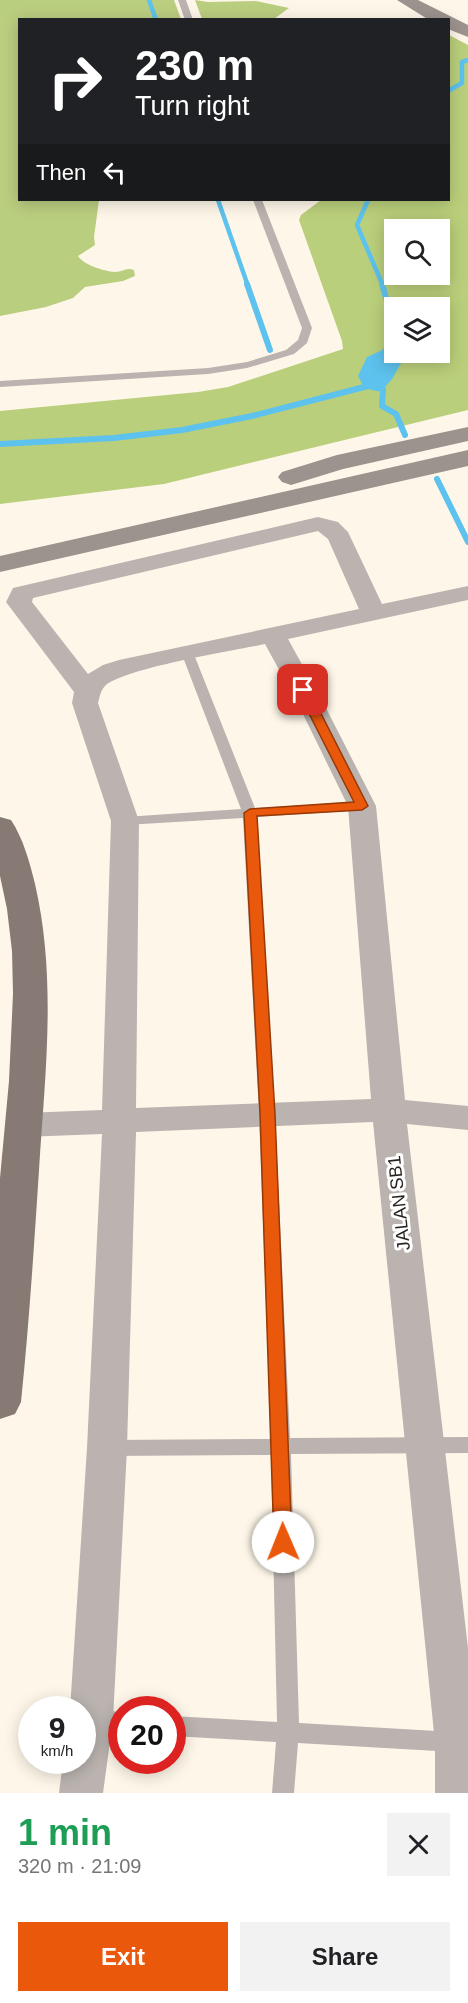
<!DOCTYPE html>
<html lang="en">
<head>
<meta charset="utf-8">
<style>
  body { margin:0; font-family:Arial,sans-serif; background:#f2f2f2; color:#202124; height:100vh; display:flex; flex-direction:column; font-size:22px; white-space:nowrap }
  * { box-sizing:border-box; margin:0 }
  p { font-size:20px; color:#757577 }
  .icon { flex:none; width:33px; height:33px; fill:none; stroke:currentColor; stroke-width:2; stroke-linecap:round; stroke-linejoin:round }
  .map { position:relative; height:1793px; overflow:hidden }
  .sheet { display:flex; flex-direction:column; background:#fff; flex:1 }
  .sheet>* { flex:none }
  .guide { position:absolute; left:18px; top:18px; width:432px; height:183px; border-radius:0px; box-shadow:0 3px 15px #0003; background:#202124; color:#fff; overflow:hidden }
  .fabs { position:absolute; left:384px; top:219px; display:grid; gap:12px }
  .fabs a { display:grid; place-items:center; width:66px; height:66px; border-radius:0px; background:#fff; box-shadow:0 3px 15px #0003; font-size:30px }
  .speed { position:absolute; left:18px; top:1696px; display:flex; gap:12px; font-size:30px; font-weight:700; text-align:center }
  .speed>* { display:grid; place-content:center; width:78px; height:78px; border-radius:50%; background:#fff; box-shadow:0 3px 15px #0003; line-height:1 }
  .speed small { font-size:15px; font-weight:400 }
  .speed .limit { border:9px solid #d22; background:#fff; color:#111 }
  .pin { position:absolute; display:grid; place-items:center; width:51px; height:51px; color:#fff; margin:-26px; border-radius:12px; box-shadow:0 3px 9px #0006 }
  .me { position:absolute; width:66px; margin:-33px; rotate:359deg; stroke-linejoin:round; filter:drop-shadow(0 0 4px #0008) }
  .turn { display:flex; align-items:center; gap:21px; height:126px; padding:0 18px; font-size:27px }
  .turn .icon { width:78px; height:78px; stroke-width:2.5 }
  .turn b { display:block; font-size:42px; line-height:51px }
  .then { display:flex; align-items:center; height:57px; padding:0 18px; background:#0003; gap:12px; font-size:22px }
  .round { display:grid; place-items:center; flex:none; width:63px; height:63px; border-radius:0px; background:#f2f2f2 }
  .summary { display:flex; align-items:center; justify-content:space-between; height:102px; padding:0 18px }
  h1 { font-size:36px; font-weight:600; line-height:45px; color:#1e9e55 }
  .button { display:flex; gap:12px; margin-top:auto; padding:12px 18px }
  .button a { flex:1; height:69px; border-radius:0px; background:#ea580c; color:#fff; font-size:24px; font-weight:600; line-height:69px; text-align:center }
  .button a+a { background:#f2f2f2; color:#202124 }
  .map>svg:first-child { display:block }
</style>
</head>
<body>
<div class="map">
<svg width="468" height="1793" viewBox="0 0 468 1793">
  <rect width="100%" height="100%" fill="#fef7e9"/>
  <path fill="#bace7f" d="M0,0H174L181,19L20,20V200H99L94,237L95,245L78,256C84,265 103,271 115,272C123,272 126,267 134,270L135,276L123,281L85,287L73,298L46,307L0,316Z
    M195,0L208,2L256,1L289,8L274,19H202Z"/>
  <path fill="#bacf7b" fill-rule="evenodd" d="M449,35L468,45V410L164,484L0,504V411L198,392L228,387L343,349L342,341L299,220L301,215L321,200H448ZM394,230H440V274H394ZM394,308H440V352H394Z"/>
  <path fill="#5dc2ed" d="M387,348H394V352L406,353L405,356L392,379L384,388L365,389L358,376L367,357Z"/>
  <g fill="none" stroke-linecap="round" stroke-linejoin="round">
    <path stroke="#5dc2ed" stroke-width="4.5" d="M149,0L156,20
      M448,91L462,83V62L468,60
      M218,200L248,286
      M368,200L357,225L383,286"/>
    <path stroke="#5dc2ed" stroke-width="6" d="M247,284L270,350
      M382,284L394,326
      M384,352L394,345
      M372,387L383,389L382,406L396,414L405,435
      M0,444L114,438L182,430L252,416L368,386L367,380
      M437,479L468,542"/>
    <path fill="#bab3b0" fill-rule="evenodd" d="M178,0H186L193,20H185Z
      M253,200H262L312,328L307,343L294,354L247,368L208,374L0,387V381L208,368L247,362L286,350L298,340L302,328Z
      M187,648L193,652L255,808L362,802L369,806L362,810L257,817L275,1114L290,1438L468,1437V1453L291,1454L299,1723L454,1732L462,1735L465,1742L462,1749L454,1752L298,1743L294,1793H272L276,1742L172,1736V1716L277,1722L271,1455L107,1456L100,1454L97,1448L100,1442L107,1440L271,1439L259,1114L243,818L125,825L118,821L125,817L241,809L181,652Z
      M95,1710L122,1712V1732L95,1730L87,1727L84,1720L87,1713Z"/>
    <path fill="#bab3b0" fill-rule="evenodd" d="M318,517L338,522L348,532L382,604L468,586V600L288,639L326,708L376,806L405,1100L468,1106V1130L407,1124L468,1648V1793H435V1743L373,1122L136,1132L127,1448L113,1720L103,1793H59L63,1761H82V1710H70L87,1448L102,1134L23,1137L11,1133L6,1125L11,1117L23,1113L102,1110L111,821L72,703L74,692L6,602L13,588ZM318,531L328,539L359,609L119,660L103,665L88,674L32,602L33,598ZM265,644L300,708L348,806L371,1099L136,1108L139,821L98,703C100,697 100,691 105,686C125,668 233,651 265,644Z"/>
    <path fill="#9c928e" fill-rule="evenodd" d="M397,0H418L468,25V37L448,29V20H429Z
      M468,427V441L343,469L291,485L282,482L278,477L282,472L337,455Z
      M468,450V466L0,572V556Z"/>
    <path fill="#877a75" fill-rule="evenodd" d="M0,817L11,820C23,838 30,863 35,884C57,979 45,1074 39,1170C34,1247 29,1325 21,1402L15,1414L0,1419V1178L9,1081L13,994L12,951L7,909L0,876Z"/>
  </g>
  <path fill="#ea580c" stroke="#983908" stroke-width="1.5" d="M303,686L309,690L368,806L362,810L257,816L275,1114L292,1542L289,1548L283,1550L276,1548L274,1542L260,1114L244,813L250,809L354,802L297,690Z"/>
  <g text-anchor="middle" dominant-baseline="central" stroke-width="6" stroke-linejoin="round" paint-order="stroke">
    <g font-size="18" fill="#26241f" stroke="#fff">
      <text transform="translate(399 1203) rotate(-96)">JALAN SB1</text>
    </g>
  </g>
</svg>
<div class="fabs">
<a><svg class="icon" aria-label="search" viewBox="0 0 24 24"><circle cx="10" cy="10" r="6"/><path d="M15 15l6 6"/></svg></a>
<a><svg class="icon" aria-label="layers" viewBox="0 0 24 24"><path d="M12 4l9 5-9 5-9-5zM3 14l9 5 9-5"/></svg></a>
</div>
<div class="speed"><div>9<small>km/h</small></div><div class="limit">20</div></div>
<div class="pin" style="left:303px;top:690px;background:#d93025"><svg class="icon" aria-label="arrive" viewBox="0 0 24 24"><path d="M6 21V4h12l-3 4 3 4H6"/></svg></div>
<svg class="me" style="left:283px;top:1542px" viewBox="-20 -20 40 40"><circle r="19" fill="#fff"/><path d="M0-13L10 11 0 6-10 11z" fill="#ea580c"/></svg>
<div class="guide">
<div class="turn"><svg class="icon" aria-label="right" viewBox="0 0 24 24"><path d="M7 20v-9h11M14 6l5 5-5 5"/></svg><div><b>230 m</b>Turn right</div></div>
<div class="then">Then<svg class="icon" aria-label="left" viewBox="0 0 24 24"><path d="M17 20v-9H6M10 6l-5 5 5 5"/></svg></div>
</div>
</div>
<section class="sheet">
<div class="summary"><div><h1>1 min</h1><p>320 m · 21:09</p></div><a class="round"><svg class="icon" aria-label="close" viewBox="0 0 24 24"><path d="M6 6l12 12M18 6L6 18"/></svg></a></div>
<div class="button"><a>Exit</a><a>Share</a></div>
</section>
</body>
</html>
